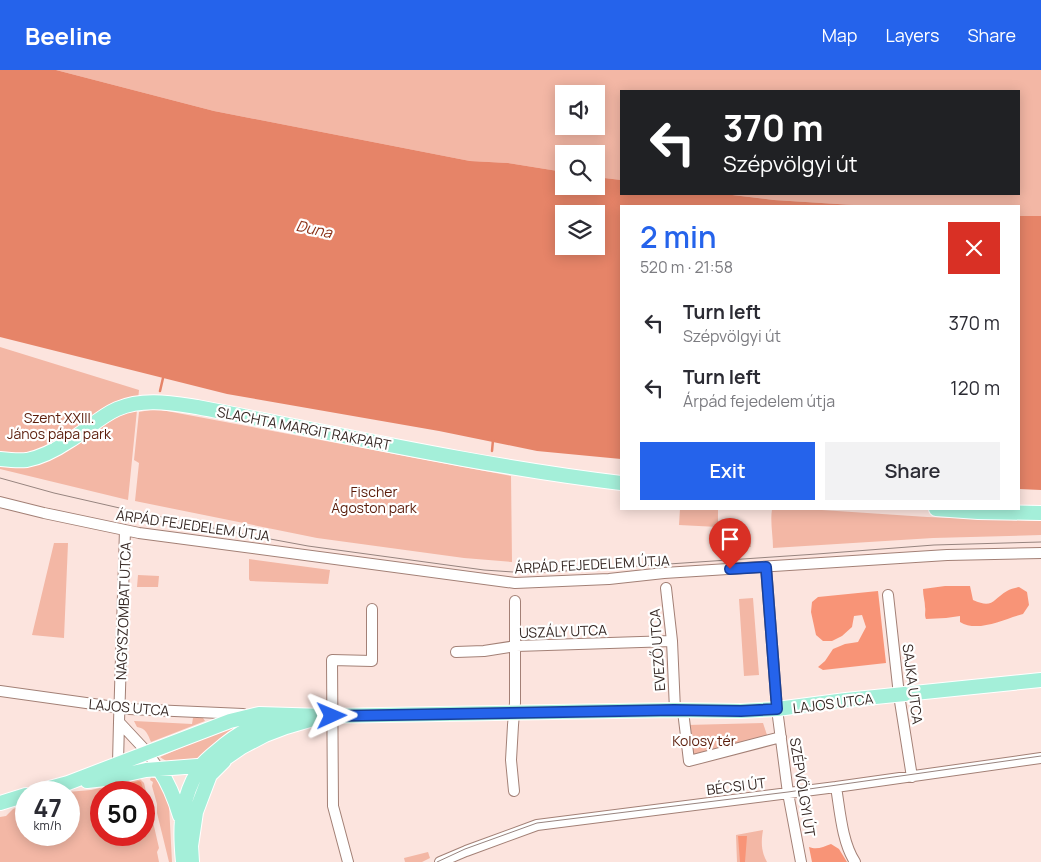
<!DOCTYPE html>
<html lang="en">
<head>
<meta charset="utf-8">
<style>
  body { margin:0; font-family:Manrope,sans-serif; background:#f2f2f3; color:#2b2b33; height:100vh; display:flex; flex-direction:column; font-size:19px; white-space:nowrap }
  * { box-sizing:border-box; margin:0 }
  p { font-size:16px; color:#7c7c81 }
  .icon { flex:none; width:28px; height:28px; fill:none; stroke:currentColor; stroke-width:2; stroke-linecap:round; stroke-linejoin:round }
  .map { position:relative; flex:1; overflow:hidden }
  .sheet { position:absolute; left:620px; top:135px; width:400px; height:305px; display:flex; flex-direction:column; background:#fff; border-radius:0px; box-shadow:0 2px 12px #0003 }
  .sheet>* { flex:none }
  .guide { position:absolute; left:620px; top:20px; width:400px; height:105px; border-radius:0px; box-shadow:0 2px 12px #0003; background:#202124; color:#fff; overflow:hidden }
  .buttons { position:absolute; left:555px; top:15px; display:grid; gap:10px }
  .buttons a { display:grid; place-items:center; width:50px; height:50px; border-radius:0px; background:#fff; box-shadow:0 2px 12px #0003; font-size:25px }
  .speed { position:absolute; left:15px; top:711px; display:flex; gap:10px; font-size:25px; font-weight:700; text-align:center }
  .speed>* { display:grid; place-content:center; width:65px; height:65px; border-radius:50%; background:#fff; box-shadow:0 2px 12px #0003; line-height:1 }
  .speed small { font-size:12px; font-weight:400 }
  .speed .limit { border:8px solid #d22; background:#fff; color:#111 }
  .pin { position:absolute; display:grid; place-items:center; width:42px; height:42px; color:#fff; margin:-51px -21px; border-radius:50% 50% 50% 0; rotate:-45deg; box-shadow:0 0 5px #0007 }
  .pin .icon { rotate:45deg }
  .me { position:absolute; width:55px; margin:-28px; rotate:89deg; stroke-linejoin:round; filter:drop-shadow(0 0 4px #0008) }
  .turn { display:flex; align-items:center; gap:18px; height:105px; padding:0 20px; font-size:22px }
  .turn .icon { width:65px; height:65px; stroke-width:2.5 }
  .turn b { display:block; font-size:35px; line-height:42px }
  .round { display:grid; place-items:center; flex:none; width:52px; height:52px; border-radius:0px; background:#f2f2f3 }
  .head { display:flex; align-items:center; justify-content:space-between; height:85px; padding:0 20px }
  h1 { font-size:30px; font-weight:600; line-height:38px; color:#2563eb }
  .action { display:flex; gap:10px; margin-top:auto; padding:10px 20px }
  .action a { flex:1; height:58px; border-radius:0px; background:#2563eb; color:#fff; font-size:20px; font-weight:600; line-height:58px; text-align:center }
  .action a+a { background:#f2f2f3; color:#2b2b33 }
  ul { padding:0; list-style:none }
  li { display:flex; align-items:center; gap:15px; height:65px; padding:0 20px }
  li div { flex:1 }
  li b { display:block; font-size:19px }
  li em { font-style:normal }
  header { display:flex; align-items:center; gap:30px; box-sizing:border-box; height:70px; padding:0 25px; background:#2563eb; color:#fff }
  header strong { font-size:24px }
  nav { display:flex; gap:28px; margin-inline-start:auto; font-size:18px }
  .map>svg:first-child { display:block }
</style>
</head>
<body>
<header>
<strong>Beeline</strong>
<nav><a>Map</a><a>Layers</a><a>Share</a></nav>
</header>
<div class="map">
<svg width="1041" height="792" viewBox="0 0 1041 792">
  <rect width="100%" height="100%" fill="#fce4de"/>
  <path fill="#f3b7a5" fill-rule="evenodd" d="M56,0H1041V146H1019V136H869L774,130L724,124H1019V21H621V110L596,107V84H564V102L508,93L470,91L214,41ZM564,24H596V56H564Z
    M0,277L139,320L128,430L0,399Z
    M156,339L511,406L512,492L464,488L317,468L135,431L139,393L134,390L139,342Z
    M680,439H718V457L679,455Z
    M772,439H807L927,447L1041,451V465L933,468L773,478C773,465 770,452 772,439Z
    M728,463C737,464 744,466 751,471V477L726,479L725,465Z
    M54,473H68L64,568L32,565Z
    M249,489L330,500L328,514L250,511L249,509Z
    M138,505L159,506L158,517H137Z
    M753,528L759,605L744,606L739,529Z
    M193,648H203L205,651L151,672C148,665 146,658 137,657L134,651L192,654Z
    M763,653L768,668L694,688L687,655Z
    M229,657L233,658V660L202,687C195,691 179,694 172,693C168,692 163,689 160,687Z
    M151,707L158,709L167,727L169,735L172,792H169L157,743V734L152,716L153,712L150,710Z
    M140,709L144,713L159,778L157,782L159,792H0V747L6,746L13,739L26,734V765H69V722H67L91,720ZM101,722H144V765H101Z
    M763,760C761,772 761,781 767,792H737L736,765Z
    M428,782L430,788L422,792H405L404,788Z"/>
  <path fill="#f89477" d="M945,516H970L973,530C993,539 992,530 1007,521C1010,519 1015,518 1019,517L1027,522L1029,535L1023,544C1003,549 978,563 960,552V546L946,548L926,549C924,544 926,542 925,537C925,531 923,526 923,519Z
    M878,521L886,593L823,600L818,597L825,591L833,579L845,574L858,572L866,557L862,545L854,546L852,557L842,566L832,571H823L816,565L811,542L812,532L818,527Z
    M139,711L141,712L147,730L144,732V722H118L116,716Z
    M738,766H747L745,792H740Z
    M831,774L839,779L847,792H812L809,777C817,780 823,777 831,774Z"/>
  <path fill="#e68468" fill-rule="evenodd" d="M0,0H56L214,41L470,91L508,93L564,102V116H596V107L621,110V124H724L774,130L869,136H621V389L537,381L439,361L227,324L0,267ZM564,144H596V176H564Z
    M1019,146H1041V420L1019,419Z"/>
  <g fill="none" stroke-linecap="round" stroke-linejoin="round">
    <path stroke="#e68468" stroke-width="2.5" d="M160,321L163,308
      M492,381L493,370"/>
    <defs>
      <path id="minor" d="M0,432L44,443L139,463L515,513L609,509L664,503L947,485L1041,483
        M766,497L777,639L788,723L801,792
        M666,518L672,571L675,640
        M888,525L899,625L912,707
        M456,582L484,581L516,576L672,571
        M0,621L129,639L243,644
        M683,641L689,691L781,667
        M119,652L147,682L159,699
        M118,693L119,652L125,460
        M836,717C840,741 842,772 855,792
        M514,721L511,690L513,655L515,633V531
        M348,792L333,736L332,590L372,591V539
        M440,792L466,781L537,755L836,717L1041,688"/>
      <path id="major" d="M0,389C9,390 18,391 27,390C42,387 57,379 69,371C86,361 99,347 117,339C143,328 170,333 197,337C338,364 479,396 621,413
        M936,439L978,442L1041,443
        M159,699C169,714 175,729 180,746
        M87,711L105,709L146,700L210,695L226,688L242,677L265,665L286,657L313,649
        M35,722L68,713L230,651L259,644L324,646L675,640L741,641L777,639L846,630L1041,610
        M0,733L26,725
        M183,792C180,762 180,737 193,710C196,705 198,700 201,696C207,688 216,682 224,675C239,663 255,654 274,649
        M192,792L191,776L196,742L210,705L224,691"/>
    </defs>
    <use href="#minor" stroke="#a38076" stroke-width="12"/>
    <use href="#major" stroke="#fff" stroke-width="16"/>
    <use href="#minor" stroke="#fff" stroke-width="10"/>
    <use href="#major" stroke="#a4efd9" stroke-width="14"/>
    <path stroke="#97847f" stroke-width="1" d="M0,408L54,423L124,439L227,461L308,476L484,500L513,502H550L817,484L934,475L1041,472
      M437,792L465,779L537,753L788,722L1041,686"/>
  </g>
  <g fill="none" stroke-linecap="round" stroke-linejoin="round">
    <defs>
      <path id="route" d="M332,646L674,640L741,641L777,639L766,497L730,499"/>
    </defs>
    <use href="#route" stroke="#184099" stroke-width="12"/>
    <use href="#route" stroke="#2563eb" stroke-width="9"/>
  </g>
  <g text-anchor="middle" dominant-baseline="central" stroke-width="4.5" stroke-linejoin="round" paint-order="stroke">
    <g font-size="14" fill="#5b1d0b" stroke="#fff">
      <text x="59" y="347">Szent XXIII.<tspan x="59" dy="16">János pápa park</tspan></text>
      <text x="374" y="421">Fischer<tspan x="374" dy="16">Ágoston park</tspan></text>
      <text x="704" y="670">Kolosy tér</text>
    </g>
    <g font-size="14" fill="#362824" stroke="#fff">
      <text transform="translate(304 358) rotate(11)">SLACHTA MARGIT RAKPART</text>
      <text transform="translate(193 455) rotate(8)">ÁRPÁD FEJEDELEM ÚTJA</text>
      <text transform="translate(592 494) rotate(-3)">ÁRPÁD FEJEDELEM ÚTJA</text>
      <text transform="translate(123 541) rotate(-88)">NAGYSZOMBAT UTCA</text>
      <text transform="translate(563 561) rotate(-2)">USZÁLY UTCA</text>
      <text transform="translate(657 580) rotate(-94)">EVEZŐ UTCA</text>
      <text transform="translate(913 614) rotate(83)">SAJKA UTCA</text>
      <text transform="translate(833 633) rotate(-7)">LAJOS UTCA</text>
      <text transform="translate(129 637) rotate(5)">LAJOS UTCA</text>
      <text transform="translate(736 716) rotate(-7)">BÉCSI ÚT</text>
      <text transform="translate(803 717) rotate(81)">SZÉPVÖLGYI ÚT</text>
    </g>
    <g font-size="15" font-style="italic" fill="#8c3319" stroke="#fff">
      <text transform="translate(314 159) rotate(12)">Duna</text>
    </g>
  </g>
</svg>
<div class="buttons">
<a><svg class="icon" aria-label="sound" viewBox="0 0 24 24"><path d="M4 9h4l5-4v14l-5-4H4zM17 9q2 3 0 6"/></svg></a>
<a><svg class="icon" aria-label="search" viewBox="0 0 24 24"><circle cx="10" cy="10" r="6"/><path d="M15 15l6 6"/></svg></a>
<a><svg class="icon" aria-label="layers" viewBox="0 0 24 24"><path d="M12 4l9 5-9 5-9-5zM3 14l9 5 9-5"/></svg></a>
</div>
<div class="speed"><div>47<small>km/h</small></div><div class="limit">50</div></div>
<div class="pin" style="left:730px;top:499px;background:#d93025"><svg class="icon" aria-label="arrive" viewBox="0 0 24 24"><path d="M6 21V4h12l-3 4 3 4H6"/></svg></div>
<svg class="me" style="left:332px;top:646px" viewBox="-20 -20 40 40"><path d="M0-17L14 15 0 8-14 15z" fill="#2563eb" stroke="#fff" stroke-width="4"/></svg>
<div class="guide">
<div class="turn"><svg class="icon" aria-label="left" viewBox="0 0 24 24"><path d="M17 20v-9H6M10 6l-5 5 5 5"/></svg><div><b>370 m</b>Szépvölgyi út</div></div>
</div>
<section class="sheet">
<div class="head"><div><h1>2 min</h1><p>520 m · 21:58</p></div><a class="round" style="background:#d93025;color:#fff"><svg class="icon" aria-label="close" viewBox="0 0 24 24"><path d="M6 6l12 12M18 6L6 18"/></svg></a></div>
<ul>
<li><svg class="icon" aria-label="left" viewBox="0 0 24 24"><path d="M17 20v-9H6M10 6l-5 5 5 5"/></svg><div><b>Turn left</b><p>Szépvölgyi út</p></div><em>370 m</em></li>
<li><svg class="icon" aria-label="left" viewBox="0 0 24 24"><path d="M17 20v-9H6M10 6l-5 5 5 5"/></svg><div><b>Turn left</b><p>Árpád fejedelem útja</p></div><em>120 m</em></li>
</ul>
<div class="action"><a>Exit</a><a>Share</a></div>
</section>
</div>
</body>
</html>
